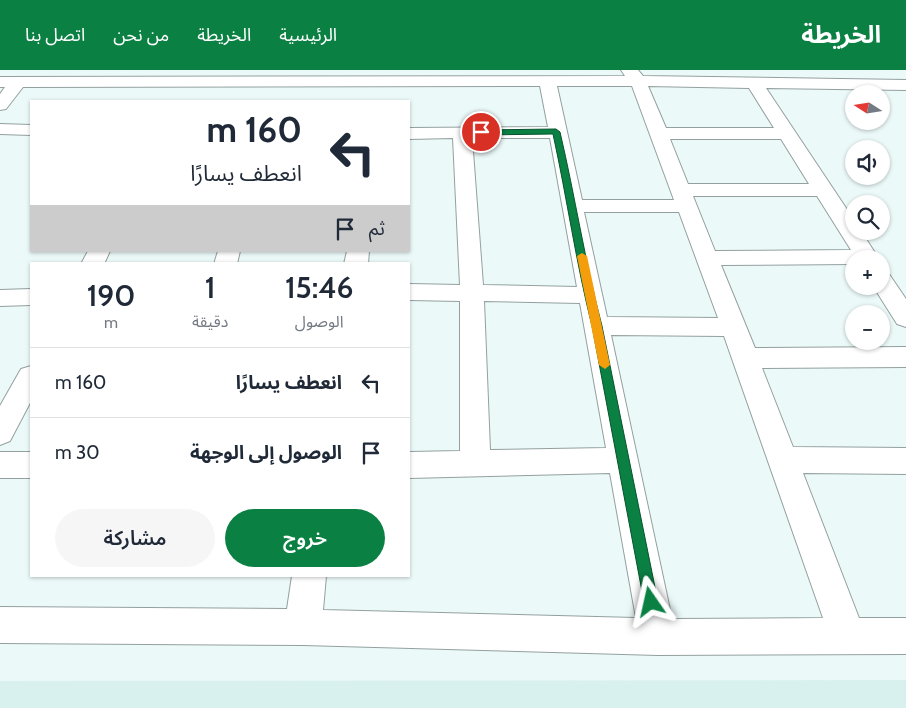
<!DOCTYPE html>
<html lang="ar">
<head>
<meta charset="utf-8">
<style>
  body { margin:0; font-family:Cabin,"Noto Sans Arabic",sans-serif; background:#f6f6f7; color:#1f2937; direction:rtl; height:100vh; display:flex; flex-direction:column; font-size:19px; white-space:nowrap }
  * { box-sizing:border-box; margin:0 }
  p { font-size:16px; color:#747a83 }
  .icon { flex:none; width:28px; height:28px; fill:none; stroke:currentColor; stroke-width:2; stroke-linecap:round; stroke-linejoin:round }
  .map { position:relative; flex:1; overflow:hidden; direction:ltr }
  .panel { position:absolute; left:30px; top:192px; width:380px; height:315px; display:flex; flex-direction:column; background:#fff; border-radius:0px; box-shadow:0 1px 4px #0004; direction:rtl }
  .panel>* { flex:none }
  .top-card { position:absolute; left:30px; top:30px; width:380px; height:152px; border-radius:0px; box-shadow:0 1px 4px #0004; direction:rtl; background:#fff; color:#1f2937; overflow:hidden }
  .needle { width:32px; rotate:282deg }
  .buttons { position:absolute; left:845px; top:15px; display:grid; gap:10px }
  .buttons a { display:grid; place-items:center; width:45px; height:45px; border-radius:50%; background:#fff; box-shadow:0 1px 4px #0004; font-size:25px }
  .pin { position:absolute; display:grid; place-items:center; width:42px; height:42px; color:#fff; margin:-21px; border:2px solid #fff; border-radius:50%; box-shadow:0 1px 5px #0007 }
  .me { position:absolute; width:55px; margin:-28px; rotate:349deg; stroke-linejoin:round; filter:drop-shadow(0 0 4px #0008) }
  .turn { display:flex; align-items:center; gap:18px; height:105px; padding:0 25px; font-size:22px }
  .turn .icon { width:65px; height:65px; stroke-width:2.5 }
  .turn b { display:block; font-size:35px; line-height:42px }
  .then { display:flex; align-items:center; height:48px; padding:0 25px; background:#0003; gap:10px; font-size:19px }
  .eta { display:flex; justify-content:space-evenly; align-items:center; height:85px; text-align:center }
  .eta b { font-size:30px; font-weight:600; line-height:35px }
  .action { display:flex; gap:10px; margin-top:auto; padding:10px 25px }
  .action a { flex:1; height:58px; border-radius:30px; background:#0b8043; color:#fff; font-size:20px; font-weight:600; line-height:58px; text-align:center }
  .action a+a { background:#f6f6f7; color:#1f2937 }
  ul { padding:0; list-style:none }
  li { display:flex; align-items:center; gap:15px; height:70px; padding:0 25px; border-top:1px solid #e0e1e3 }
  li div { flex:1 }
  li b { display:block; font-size:19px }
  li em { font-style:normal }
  header { display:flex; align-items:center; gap:30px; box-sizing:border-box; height:70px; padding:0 25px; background:#0b8043; color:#fff }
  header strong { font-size:24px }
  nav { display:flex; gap:28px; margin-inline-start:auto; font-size:18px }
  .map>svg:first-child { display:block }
</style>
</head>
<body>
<header>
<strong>الخريطة</strong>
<nav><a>الرئيسية</a><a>الخريطة</a><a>من نحن</a><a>اتصل بنا</a></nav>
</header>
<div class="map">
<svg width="906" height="638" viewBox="0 0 906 638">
  <rect width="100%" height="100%" fill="#ebf9f8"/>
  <path fill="#d8f0ee" d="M906,610V638H0V611Z"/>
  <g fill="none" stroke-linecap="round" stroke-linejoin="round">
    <defs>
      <path id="minor" d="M621,0H638L643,6L906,10V20L766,18L854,150V161H861L879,189H854V194L721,195L755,278L906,277V297L762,298L793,377L906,378V404L803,403L859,548H906V584L658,585L303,575L0,573V537L287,539L292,506H326L323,540L636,548L610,403L409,408V382L460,381V231L409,230V214L460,215L453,68L409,69V58L548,57L540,16L23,17L6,39L0,40V24L5,17H0V7L625,6ZM557,16H632L674,130H582ZM648,16L749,18L774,58H666ZM472,68H550L577,217L483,215ZM670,69H781L809,114H688ZM693,126H817L851,180L715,181ZM584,142H679L718,248L607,247ZM484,231L580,233L606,378L490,380ZM611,265L724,266L823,548L672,549Z
        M0,54L31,55V65L0,64Z
        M88,181H110L104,194H81Z
        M218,181H240L237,194H214Z
        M347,181H369L368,194H344Z
        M881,202L889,204L906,229V257L897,254L873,216H881Z
        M31,219V235L0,236V220Z
        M31,296V331L10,371L0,375V336L21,299Z
        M0,382H31V408H0Z"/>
    </defs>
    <use href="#minor" stroke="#93a09f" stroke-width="2"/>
    <use href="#minor" fill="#fff" fill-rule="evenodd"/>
  </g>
  <path fill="#0b8043" stroke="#07532c" d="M556,59L560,62C575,126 585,192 602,256L658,532L656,537L651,539L646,537L644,532L592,256C576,193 567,128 553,64L481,65L477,62L481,60Z"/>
  <path fill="#f59e0b" d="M582,183L587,186L610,295L605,299L599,295L577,186Z"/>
</svg>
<div class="buttons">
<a><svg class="needle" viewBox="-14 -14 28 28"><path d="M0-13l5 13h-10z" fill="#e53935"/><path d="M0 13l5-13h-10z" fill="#747a83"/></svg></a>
<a><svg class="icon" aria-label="sound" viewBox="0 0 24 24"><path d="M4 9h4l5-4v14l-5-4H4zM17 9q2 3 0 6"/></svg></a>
<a><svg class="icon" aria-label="search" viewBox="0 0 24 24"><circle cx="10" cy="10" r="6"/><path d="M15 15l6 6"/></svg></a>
<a>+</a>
<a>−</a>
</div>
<div class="pin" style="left:481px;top:62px;background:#d93025"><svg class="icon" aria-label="arrive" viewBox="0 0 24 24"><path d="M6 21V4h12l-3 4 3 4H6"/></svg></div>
<svg class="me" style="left:651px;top:532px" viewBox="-20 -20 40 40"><path d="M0-17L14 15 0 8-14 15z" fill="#0b8043" stroke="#fff" stroke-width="4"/></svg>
<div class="top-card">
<div class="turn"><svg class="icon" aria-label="left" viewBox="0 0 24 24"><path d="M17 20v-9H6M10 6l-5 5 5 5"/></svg><div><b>160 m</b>انعطف يسارًا</div></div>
<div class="then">ثم<svg class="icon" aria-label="arrive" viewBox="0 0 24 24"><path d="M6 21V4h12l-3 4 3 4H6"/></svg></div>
</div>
<section class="panel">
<div class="eta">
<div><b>15:46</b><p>الوصول</p></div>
<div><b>1</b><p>دقيقة</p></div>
<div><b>190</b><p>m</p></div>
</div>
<ul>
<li><svg class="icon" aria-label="left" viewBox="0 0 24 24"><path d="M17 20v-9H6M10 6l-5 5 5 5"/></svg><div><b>انعطف يسارًا</b></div><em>160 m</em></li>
<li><svg class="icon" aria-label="arrive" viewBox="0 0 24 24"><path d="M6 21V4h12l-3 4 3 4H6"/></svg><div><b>الوصول إلى الوجهة</b></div><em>30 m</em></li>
</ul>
<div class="action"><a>خروج</a><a>مشاركة</a></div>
</section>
</div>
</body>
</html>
